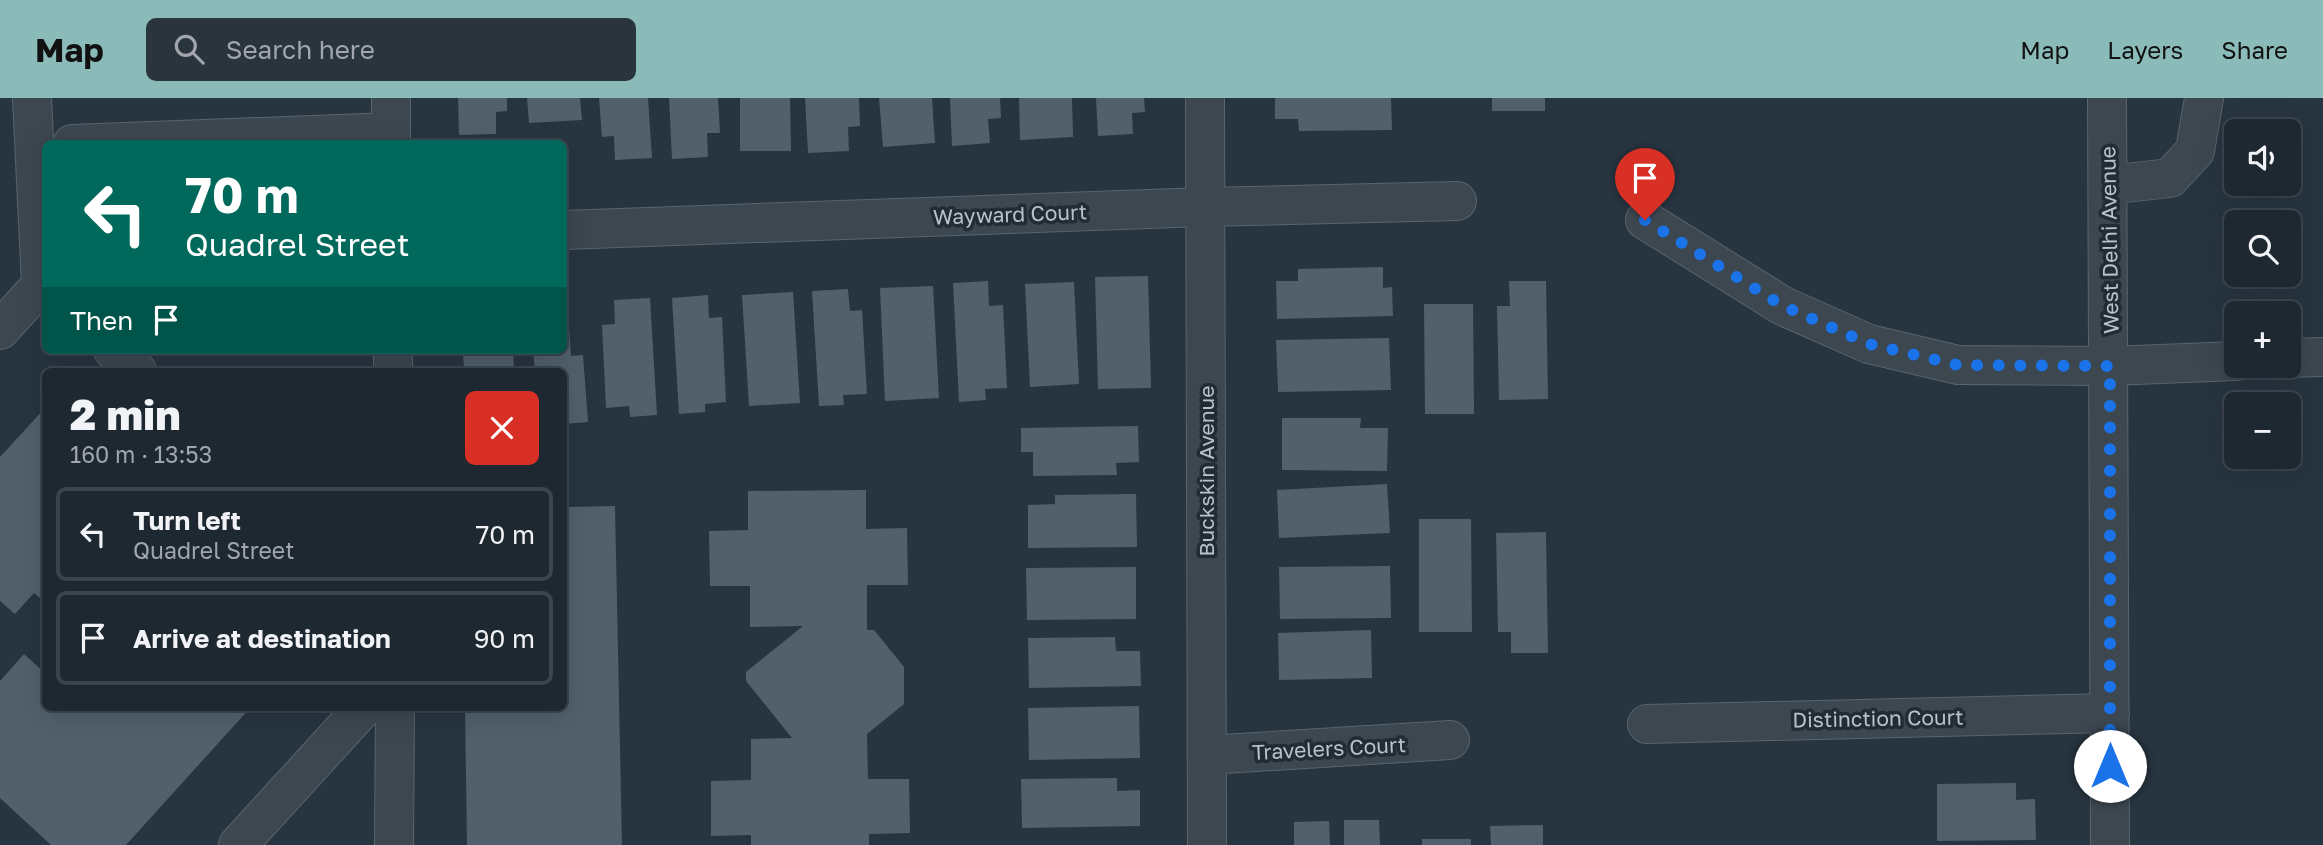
<!DOCTYPE html>
<html lang="en">
<head>
<meta charset="utf-8">
<style>
  body { margin:0; font-family:"Golos Text",sans-serif; background:#2a343d; color:#f1f3f6; height:100vh; display:flex; flex-direction:column; font-size:26px; white-space:nowrap }
  * { box-sizing:border-box; margin:0 }
  p { font-size:23px; color:#a0a6ab }
  .icon { flex:none; width:38px; height:38px; fill:none; stroke:currentColor; stroke-width:2; stroke-linecap:round; stroke-linejoin:round }
  .map { position:relative; flex:1; overflow:hidden }
  .details { position:absolute; left:42px; top:270px; width:525px; height:343px; display:flex; flex-direction:column; background:#1d2831; border-radius:10px; box-shadow:0 7px 28px #0002,0 0 0 2px #3b444d }
  .details>* { flex:none }
  .top-card { position:absolute; left:42px; top:42px; width:525px; height:214px; border-radius:10px; box-shadow:0 7px 28px #0002,0 0 0 2px #3b444d; background:#00695c; color:#fff; overflow:hidden }
  .buttons { position:absolute; left:2224px; top:21px; display:grid; gap:14px }
  .buttons a { display:grid; place-items:center; width:77px; height:77px; border-radius:10px; background:#1d2831; box-shadow:0 7px 28px #0002,0 0 0 2px #3b444d; font-size:35px }
  .pin { position:absolute; display:grid; place-items:center; width:60px; height:60px; color:#fff; margin:-72px -30px; border-radius:50% 50% 50% 0; rotate:-45deg; box-shadow:0 0 7px #0007 }
  .pin .icon { rotate:45deg }
  .me { position:absolute; width:77px; margin:-38px; rotate:0deg; stroke-linejoin:round; filter:drop-shadow(0 0 5px #0008) }
  .turn { display:flex; align-items:center; gap:24px; height:147px; padding:0 28px; font-size:32px }
  .turn .icon { width:91px; height:91px; stroke-width:2.5 }
  .turn b { display:block; font-size:49px; line-height:60px }
  .then { display:flex; align-items:center; height:66px; padding:0 28px; background:#0003; gap:14px; font-size:26px }
  .round { display:grid; place-items:center; flex:none; width:74px; height:74px; border-radius:10px; background:#2a343d }
  .overview { display:flex; align-items:center; justify-content:space-between; height:119px; padding:0 28px }
  h1 { font-size:42px; font-weight:800; line-height:52px }
  ul { padding:0; list-style:none }
  li { display:flex; align-items:center; gap:21px; height:94px; margin:0 14px 10px; padding:0 14px; border:4px solid #3b444d; border-radius:10px }
  li div { flex:1 }
  li b { display:block; font-size:26px }
  li em { font-style:normal }
  header { display:flex; align-items:center; gap:42px; box-sizing:border-box; height:98px; padding:0 35px; background:#8bbbb9; color:#111 }
  header strong { font-size:33px }
  nav { display:flex; gap:38px; margin-inline-start:auto; font-size:24px }
  .search { width:490px; height:63px; background:#2a343d; display:flex; align-items:center; gap:18px; box-sizing:border-box; padding:0 24px; border-radius:10px; color:#a0a6ab; font-size:26px }
  .map>svg:first-child { display:block }
</style>
</head>
<body>
<header>
<strong>Map</strong>
<div class="search"><svg class="icon" aria-label="search" viewBox="0 0 24 24"><circle cx="10" cy="10" r="6"/><path d="M15 15l6 6"/></svg>Search here</div>
<nav><a>Map</a><a>Layers</a><a>Share</a></nav>
</header>
<div class="map">
<svg width="2323" height="747" viewBox="0 0 2323 747">
  <rect width="100%" height="100%" fill="#273541"/>
  <path fill="#51606b" d="M458,0H507V13L496,14V36L459,37Z
    M527,0H580L582,22L529,25Z
    M599,0H648L652,60L615,62L614,38L602,39Z
    M669,0H718L720,35H707L708,59L672,61Z
    M740,0H790L791,53H740Z
    M805,0H859L860,28L848,29L849,53L808,55Z
    M879,0H932L935,45L883,49Z
    M950,0H1000L1001,20L988,21L990,45L952,48Z
    M1019,0H1072L1073,39L1020,42Z
    M1096,0H1144L1145,14L1132,15L1133,36L1098,38Z
    M1275,0H1391L1392,32L1299,33L1298,21H1275Z
    M1492,0H1545V13H1492Z
    M1383,169V190L1392,189L1393,218L1277,221L1276,183H1298V171Z
    M1148,178L1151,290L1098,291L1095,179Z
    M988,183L989,208L1003,207L1007,290L985,291L986,302L959,304L953,185Z
    M1509,183H1546L1548,301L1499,302L1497,208H1510Z
    M1074,184L1079,286L1030,289L1025,186Z
    M933,188L939,300L885,303L880,190Z
    M848,191L850,213L862,212L867,296L843,297L844,307L819,308L812,193Z
    M793,194L800,305L749,308L742,197Z
    M708,197L709,220L722,219L726,304L705,306V314L679,316L672,200Z
    M650,200L657,317L630,319L629,308L606,310L602,227L615,226L614,202Z
    M1424,206H1473L1474,316H1425Z
    M569,229L571,258L583,257L588,324L564,326V273H535L533,252H564V230Z
    M1389,240L1391,292L1278,294L1276,242Z
    M463,252H513L514,273H464Z
    M46,309V505L34,495L15,516L0,503V359Z
    M1282,320H1361L1360,330H1388L1387,373L1282,372Z
    M1138,328L1139,364L1116,365L1117,377L1033,378V354H1021V330Z
    M1387,386L1390,435L1279,440L1277,392Z
    M866,392V431L907,430L908,487H867V532H874L904,569V606L867,636L868,681H909L910,735L869,736V747H751V737L711,738V683L751,682V641L792,640L746,583V574L803,528L750,529V488H710L709,433L748,432V393Z
    M1136,396L1137,449L1028,450V407L1055,406V397Z
    M615,408L622,747H467L465,609H564V409Z
    M1419,421H1471L1472,534H1419Z
    M1546,434L1548,555H1511V534H1498L1496,435Z
    M1390,468L1391,520L1280,521L1279,469Z
    M1136,469V521L1027,522L1026,470Z
    M1371,532L1372,580L1279,582L1278,535Z
    M1115,539L1116,553H1140L1141,588L1029,590L1028,540Z
    M24,556L46,576V609H251L126,747H51L0,700V583Z
    M1139,608L1140,660L1029,662L1028,610Z
    M1117,680V693L1140,692V728L1022,730L1021,681Z
    M2016,685V702L2035,701L2036,742L1937,743V686Z
    M1344,722H1379L1380,747H1344Z
    M1329,723L1330,747H1294V724Z
    M1543,727V747H1491L1490,728Z
    M1422,741H1471V747H1422Z"/>
  <g fill="none" stroke-linecap="round" stroke-linejoin="round">
    <defs>
      <path id="minor" d="M391,0V46
        M1205,0L1207,747
        M2107,0L2110,747
        M72,46L391,34
        M2108,87L2170,80L2195,53L2204,0
        M1645,122L1783,208L1869,246L1958,267L2110,268L2236,263
        M564,132L1204,109L1457,103
        M0,232L41,187L32,0
        M113,252L137,273
        M393,252V273
        M2289,260L2323,259
        M1647,626L2110,615
        M1207,657L1450,642
        M238,747L364,609
        M394,747L395,609"/>
    </defs>
    <use href="#minor" stroke="#59656e" stroke-width="40"/>
    <use href="#minor" stroke="#3c4750" stroke-width="38"/>
  </g>
  <g fill="none" stroke-linecap="round" stroke-linejoin="round">
    <path stroke="#1a73e8" stroke-width="12" stroke-dasharray="0 21.6" d="M1645,122L1783,208L1869,246L1958,267L2110,268V668"/>
  </g>
  <g text-anchor="middle" dominant-baseline="central" stroke-width="7" stroke-linejoin="round" paint-order="stroke">
    <g font-size="21" fill="#b8c2cb" stroke="#202c36">
      <text transform="translate(1010 116) rotate(-2)">Wayward Court</text>
      <text transform="translate(2109 142) rotate(-91)">West Delhi Avenue</text>
      <text transform="translate(1206 373) rotate(-90)">Buckskin Avenue</text>
      <text transform="translate(1878 620) rotate(-1)">Distinction Court</text>
      <text transform="translate(1329 650) rotate(-3)">Travelers Court</text>
    </g>
  </g>
</svg>
<div class="buttons">
<a><svg class="icon" aria-label="sound" viewBox="0 0 24 24"><path d="M4 9h4l5-4v14l-5-4H4zM17 9q2 3 0 6"/></svg></a>
<a><svg class="icon" aria-label="search" viewBox="0 0 24 24"><circle cx="10" cy="10" r="6"/><path d="M15 15l6 6"/></svg></a>
<a>+</a>
<a>−</a>
</div>
<div class="pin" style="left:1645px;top:122px;background:#d93025"><svg class="icon" aria-label="arrive" viewBox="0 0 24 24"><path d="M6 21V4h12l-3 4 3 4H6"/></svg></div>
<svg class="me" style="left:2110px;top:668px" viewBox="-20 -20 40 40"><circle r="19" fill="#fff"/><path d="M0-13L10 11 0 6-10 11z" fill="#1a73e8"/></svg>
<div class="top-card">
<div class="turn"><svg class="icon" aria-label="left" viewBox="0 0 24 24"><path d="M17 20v-9H6M10 6l-5 5 5 5"/></svg><div><b>70 m</b>Quadrel Street</div></div>
<div class="then">Then<svg class="icon" aria-label="arrive" viewBox="0 0 24 24"><path d="M6 21V4h12l-3 4 3 4H6"/></svg></div>
</div>
<section class="details">
<div class="overview"><div><h1>2 min</h1><p>160 m · 13:53</p></div><a class="round" style="background:#d93025;color:#fff"><svg class="icon" aria-label="close" viewBox="0 0 24 24"><path d="M6 6l12 12M18 6L6 18"/></svg></a></div>
<ul>
<li><svg class="icon" aria-label="left" viewBox="0 0 24 24"><path d="M17 20v-9H6M10 6l-5 5 5 5"/></svg><div><b>Turn left</b><p>Quadrel Street</p></div><em>70 m</em></li>
<li><svg class="icon" aria-label="arrive" viewBox="0 0 24 24"><path d="M6 21V4h12l-3 4 3 4H6"/></svg><div><b>Arrive at destination</b></div><em>90 m</em></li>
</ul>
</section>
</div>
</body>
</html>
